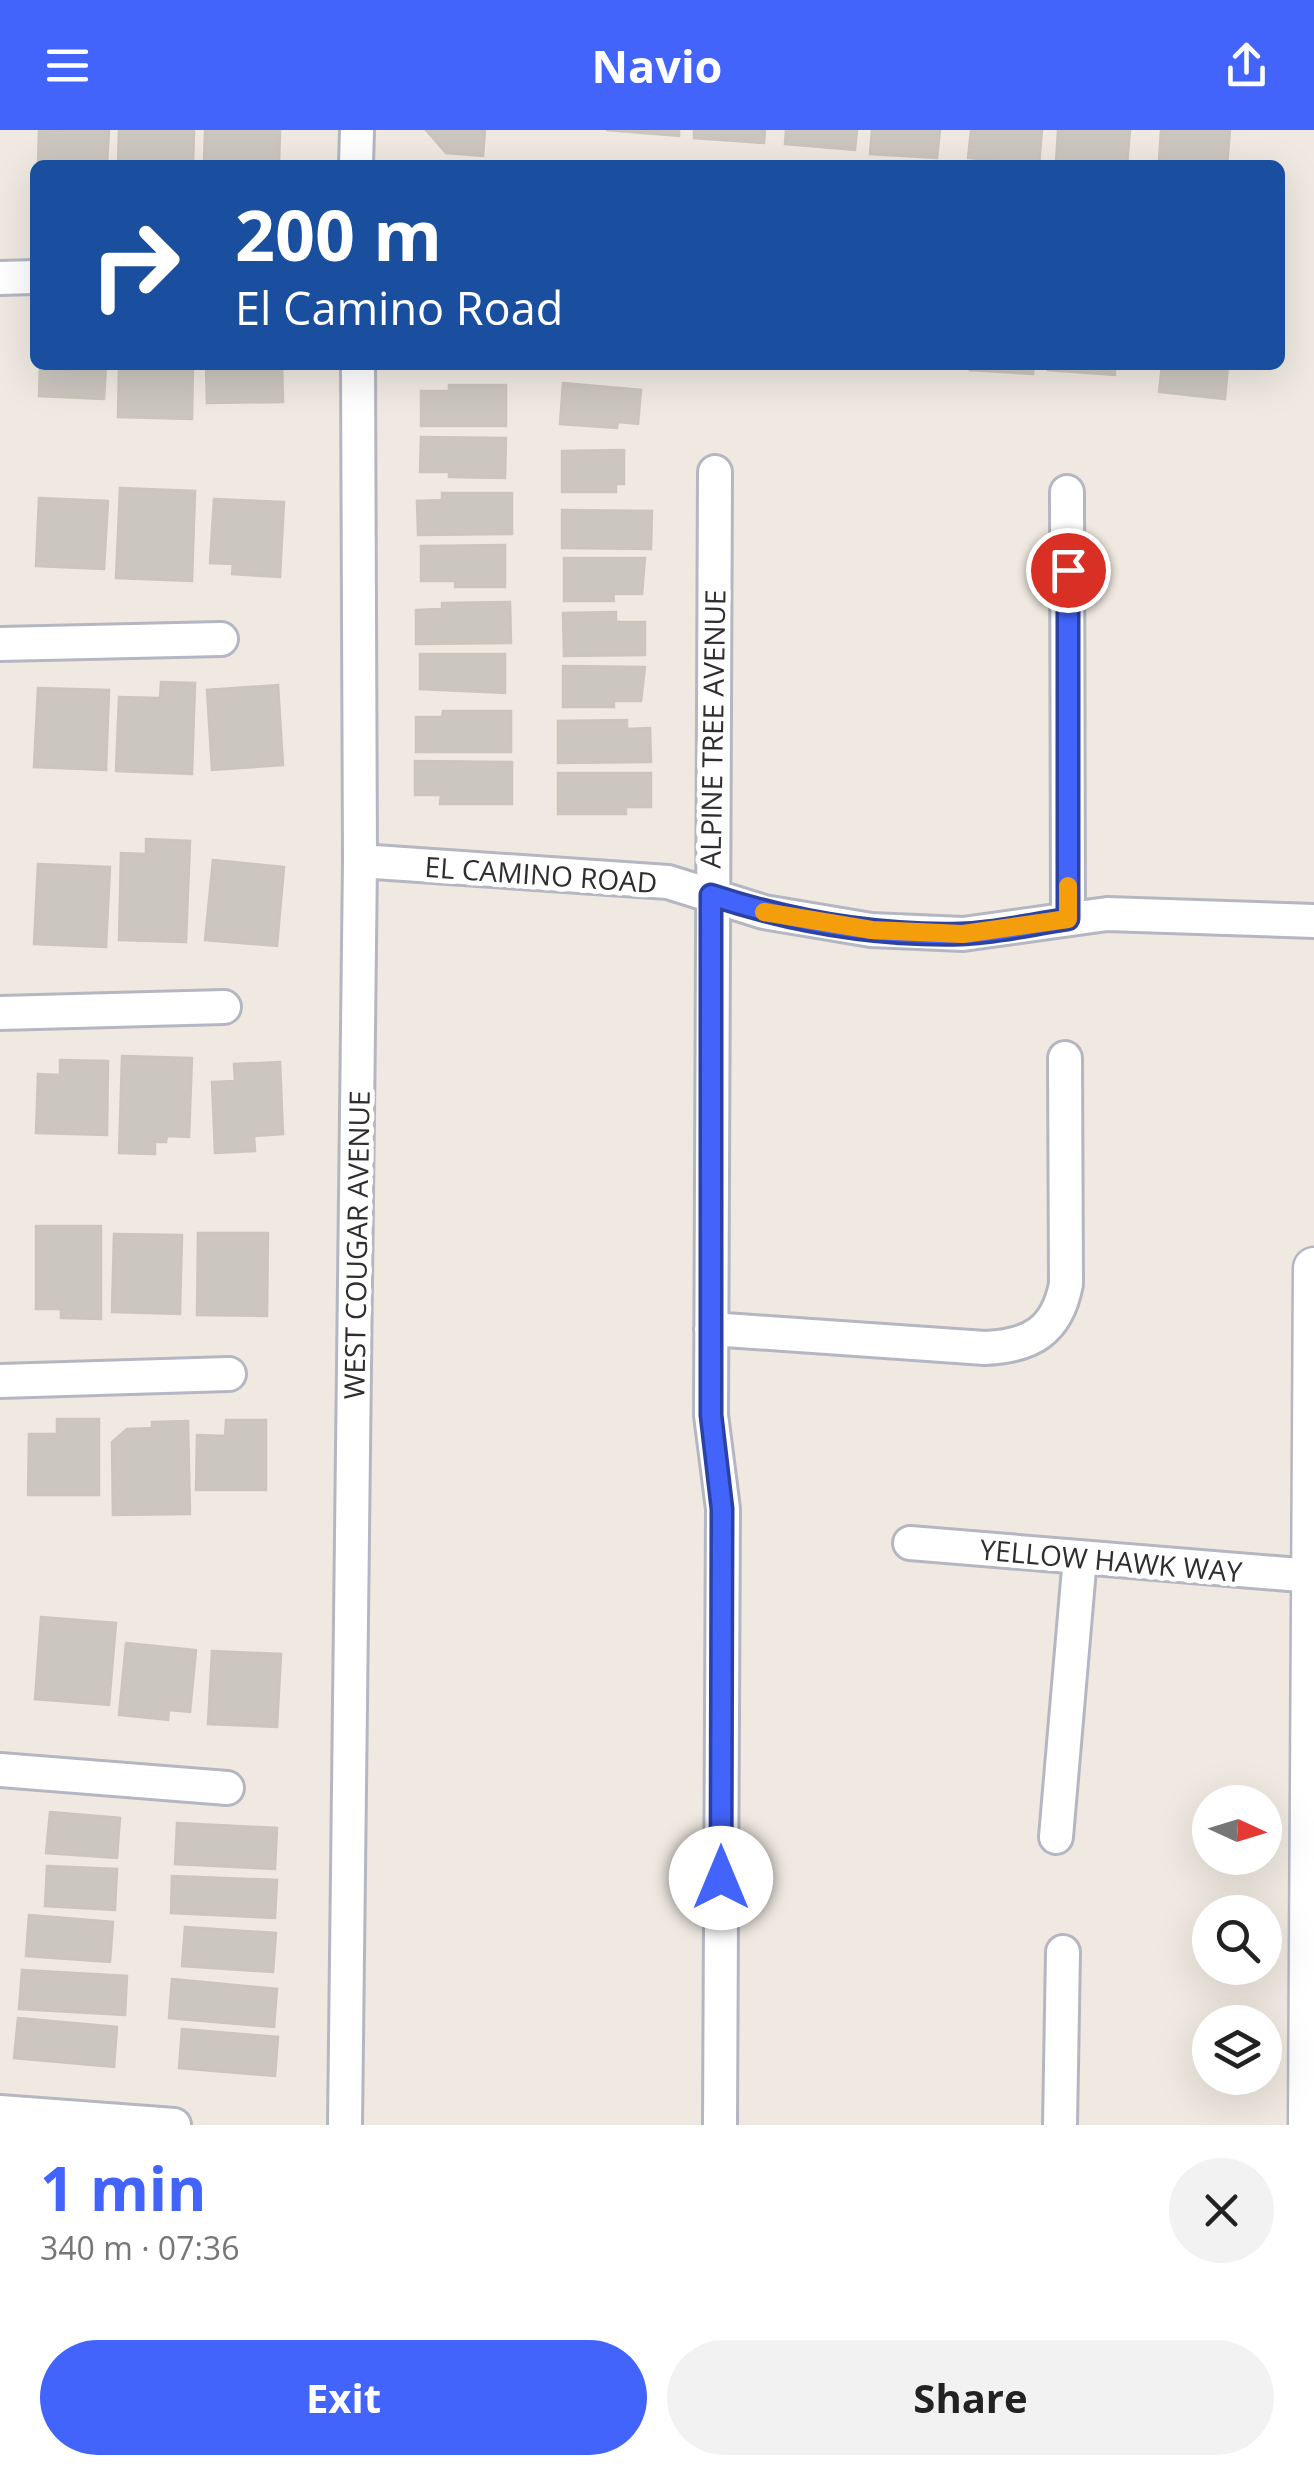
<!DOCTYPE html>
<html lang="en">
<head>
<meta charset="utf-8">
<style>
  body { margin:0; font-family:"Open Sans",sans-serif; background:#f2f2f2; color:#222; height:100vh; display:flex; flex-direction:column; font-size:38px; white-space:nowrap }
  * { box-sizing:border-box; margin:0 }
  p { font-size:32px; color:#767676 }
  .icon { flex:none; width:55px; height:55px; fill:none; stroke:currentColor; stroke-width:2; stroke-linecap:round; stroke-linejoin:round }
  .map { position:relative; height:1995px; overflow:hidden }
  .panel { display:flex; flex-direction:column; background:#fff; flex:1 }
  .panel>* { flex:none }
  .banner { position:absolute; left:30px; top:30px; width:1255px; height:210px; border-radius:15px; box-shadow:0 10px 40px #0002; background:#1a4fa0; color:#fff; overflow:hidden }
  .needle { width:65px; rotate:94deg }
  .fabs { position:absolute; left:1192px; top:1655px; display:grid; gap:20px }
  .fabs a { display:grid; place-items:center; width:90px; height:90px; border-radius:50%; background:#fff; box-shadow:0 10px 40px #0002; font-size:50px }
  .pin { position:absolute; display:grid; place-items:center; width:85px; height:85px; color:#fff; margin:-42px; border:5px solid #fff; border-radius:50%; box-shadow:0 2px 10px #0007 }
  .me { position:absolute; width:110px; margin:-55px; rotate:0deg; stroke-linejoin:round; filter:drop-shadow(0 0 8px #0008) }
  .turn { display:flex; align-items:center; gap:35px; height:210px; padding:0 40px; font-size:45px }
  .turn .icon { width:130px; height:130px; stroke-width:2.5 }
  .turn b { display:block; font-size:70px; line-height:85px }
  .round { display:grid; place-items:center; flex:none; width:105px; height:105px; border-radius:52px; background:#f2f2f2 }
  .headline { display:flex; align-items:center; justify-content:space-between; height:170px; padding:0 40px }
  h1 { font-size:60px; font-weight:700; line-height:75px; color:#4264fb }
  .action { display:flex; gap:20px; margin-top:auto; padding:20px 40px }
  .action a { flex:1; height:115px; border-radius:60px; background:#4264fb; color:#fff; font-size:40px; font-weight:700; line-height:115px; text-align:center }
  .action a+a { background:#f2f2f2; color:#222 }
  header { display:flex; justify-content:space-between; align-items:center; height:130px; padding:0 40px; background:#4264fb; color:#fff; font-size:45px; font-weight:700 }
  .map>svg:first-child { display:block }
</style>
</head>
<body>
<header><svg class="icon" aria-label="menu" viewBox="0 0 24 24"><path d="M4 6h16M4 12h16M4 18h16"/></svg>Navio<svg class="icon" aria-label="share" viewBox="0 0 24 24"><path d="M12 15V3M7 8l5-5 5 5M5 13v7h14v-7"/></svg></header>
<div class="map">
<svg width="1314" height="1995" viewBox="0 0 1314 1995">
  <rect width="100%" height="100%" fill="#efe9e1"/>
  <path fill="#cbc7bf" stroke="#cbc5ba" stroke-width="2.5" d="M39,0H109L107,35H38Z
    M119,0H194L193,35H118Z
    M205,0H280L279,35H204Z
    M426,0H485L483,26L446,23Z
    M606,0H679V6Z
    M694,0H765L764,13L694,8Z
    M786,0H857L855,20L785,14Z
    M872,0H940L937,28L870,24Z
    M971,0H1042L1039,35L968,28Z
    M1058,0H1130L1127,35L1056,33Z
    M1161,0H1230L1227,35L1159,31Z
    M40,235H106L104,269L39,266Z
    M119,235H193L192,289L118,287Z
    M206,235H282L283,272L207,273Z
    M970,235H1034L1033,244L970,240Z
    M1049,235H1115V245L1048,240Z
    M1162,235H1228L1225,269L1159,262Z
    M563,253L641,260L638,294L618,292L617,298L560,294Z
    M449,255H506V296H421V261H449Z
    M421,307L506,308L505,348L449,347V342H420Z
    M624,320V354H616V362H562V321Z
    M120,358L195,361L192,451L116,448Z
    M442,363H512V404L418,405L417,371L442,370Z
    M39,368L108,371L104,439L36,436Z
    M214,369L284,372L280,447L232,444L233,434L210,433Z
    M562,380L652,381L651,419L562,418Z
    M505,415V457H455V451H421V416Z
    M564,428H645L642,464H613L614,471H564Z
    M510,472L511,513L416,514V480L442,479V473Z
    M616,482V492H645V525L564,526L563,483Z
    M420,524H505V563L420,559Z
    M563,536L645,537L641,571H614V577H563Z
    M161,552L195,553L192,644L116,641L119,567L160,568Z
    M278,555L283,635L212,640L207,560Z
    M38,558L109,560L106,640L34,637Z
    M443,581H511V622H416V587H442Z
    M627,590V599L650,598L651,632L558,633V591Z
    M415,631L512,632V674H440L441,665H415Z
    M558,643H651V677H626V684H558Z
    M146,709L190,711L186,812L119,810L121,723L146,724Z
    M213,730L284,737L277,816L205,810Z
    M38,734L110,737L106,817L34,814Z
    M122,926L192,928L189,1007L167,1006L166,1012H155V1024L119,1023Z
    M60,930L108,931L107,1005L36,1003L38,944L60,945Z
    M280,932L283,1004L254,1006L255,1021L215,1023L212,952L235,951L234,934Z
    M36,1096H101V1189L61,1188V1179H36Z
    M198,1103H268L267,1186L197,1185Z
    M114,1104L182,1105L180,1184L112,1182Z
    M57,1289H99V1365H28L29,1304H57Z
    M226,1290H266V1360H196L197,1305L225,1306Z
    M188,1291L190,1384L113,1385L112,1312L127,1299L152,1298V1292Z
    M41,1487L116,1493L109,1575L35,1569Z
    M126,1513L196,1520L190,1582L169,1580L168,1590L119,1585Z
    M212,1521L281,1524L277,1597L208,1594Z
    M50,1682L120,1688L117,1728L46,1723Z
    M177,1693L277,1698L275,1739L175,1734Z
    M47,1736L117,1739L115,1780L45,1776Z
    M172,1746L277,1750L275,1788L171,1783Z
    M29,1785L113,1792L110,1832L26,1826Z
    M185,1797L276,1803L273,1842L182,1836Z
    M22,1840L127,1846L125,1885L19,1879Z
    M172,1849L277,1859L274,1897L169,1888Z
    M18,1888L117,1897L114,1937L14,1928Z
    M182,1899L278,1907L275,1946L179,1938Z"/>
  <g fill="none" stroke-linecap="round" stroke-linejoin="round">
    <defs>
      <path id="minor" d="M356,35L357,0
        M0,148L35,147
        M715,342L711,1285L723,1379L720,1995
        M1067,362L1068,789
        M0,514L221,509
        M360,731L668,752L764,782L871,800L963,804L1107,784L1314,791
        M0,883L224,877
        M711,1199L985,1218C1031,1216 1057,1201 1066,1154L1065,928
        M0,1251L229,1244
        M910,1413L1312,1446
        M0,1640L227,1658
        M1056,1707L1080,1427
        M0,1982L174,1995
        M345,1995L360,731L358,235
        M1060,1995L1063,1822"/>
      <path id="tertiary" d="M1309,1995L1314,1138"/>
    </defs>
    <use href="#minor" stroke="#b4b7c1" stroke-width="38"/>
    <use href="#tertiary" stroke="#b4b7c1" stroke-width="45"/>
    <use href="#minor" stroke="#fff" stroke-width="32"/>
    <use href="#tertiary" stroke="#fff" stroke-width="40"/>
  </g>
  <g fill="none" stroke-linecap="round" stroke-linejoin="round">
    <defs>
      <path id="route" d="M721,1748L722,1379L711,1285V765C790,791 877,806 961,804C996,803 1033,794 1068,789V440"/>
    </defs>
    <use href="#route" stroke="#2b41a3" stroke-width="25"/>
    <use href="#route" stroke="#4264fb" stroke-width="18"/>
    <path stroke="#f59e0b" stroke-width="18" d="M764,782L872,800L963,804L1068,789V756"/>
  </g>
  <g text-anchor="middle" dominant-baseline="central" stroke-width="10" stroke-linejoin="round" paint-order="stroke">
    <g font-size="28" fill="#2e2e2e" stroke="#fff">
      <text transform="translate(712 599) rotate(-89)">ALPINE TREE AVENUE</text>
      <text transform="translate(541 744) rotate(4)">EL CAMINO ROAD</text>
      <text transform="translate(356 1115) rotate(-89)">WEST COUGAR AVENUE</text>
      <text transform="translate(1111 1430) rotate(5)">YELLOW HAWK WAY</text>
    </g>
  </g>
</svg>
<div class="fabs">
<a><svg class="needle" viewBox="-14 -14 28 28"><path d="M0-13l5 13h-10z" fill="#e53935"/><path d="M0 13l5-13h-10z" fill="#767676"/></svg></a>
<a><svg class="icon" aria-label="search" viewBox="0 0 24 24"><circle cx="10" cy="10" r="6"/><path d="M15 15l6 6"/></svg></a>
<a><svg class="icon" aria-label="layers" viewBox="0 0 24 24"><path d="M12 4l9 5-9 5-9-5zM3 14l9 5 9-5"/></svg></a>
</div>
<div class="pin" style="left:1068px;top:440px;background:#d93025"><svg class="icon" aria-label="arrive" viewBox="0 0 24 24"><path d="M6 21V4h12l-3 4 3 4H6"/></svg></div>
<svg class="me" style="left:721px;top:1748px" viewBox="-20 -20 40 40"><circle r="19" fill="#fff"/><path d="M0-13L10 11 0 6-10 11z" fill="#4264fb"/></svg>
<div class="banner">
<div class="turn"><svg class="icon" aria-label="right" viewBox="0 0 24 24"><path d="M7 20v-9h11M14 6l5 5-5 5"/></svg><div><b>200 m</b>El Camino Road</div></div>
</div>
</div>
<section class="panel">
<div class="headline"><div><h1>1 min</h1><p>340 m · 07:36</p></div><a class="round"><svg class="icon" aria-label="close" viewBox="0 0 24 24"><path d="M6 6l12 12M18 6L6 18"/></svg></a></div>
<div class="action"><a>Exit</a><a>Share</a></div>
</section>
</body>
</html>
